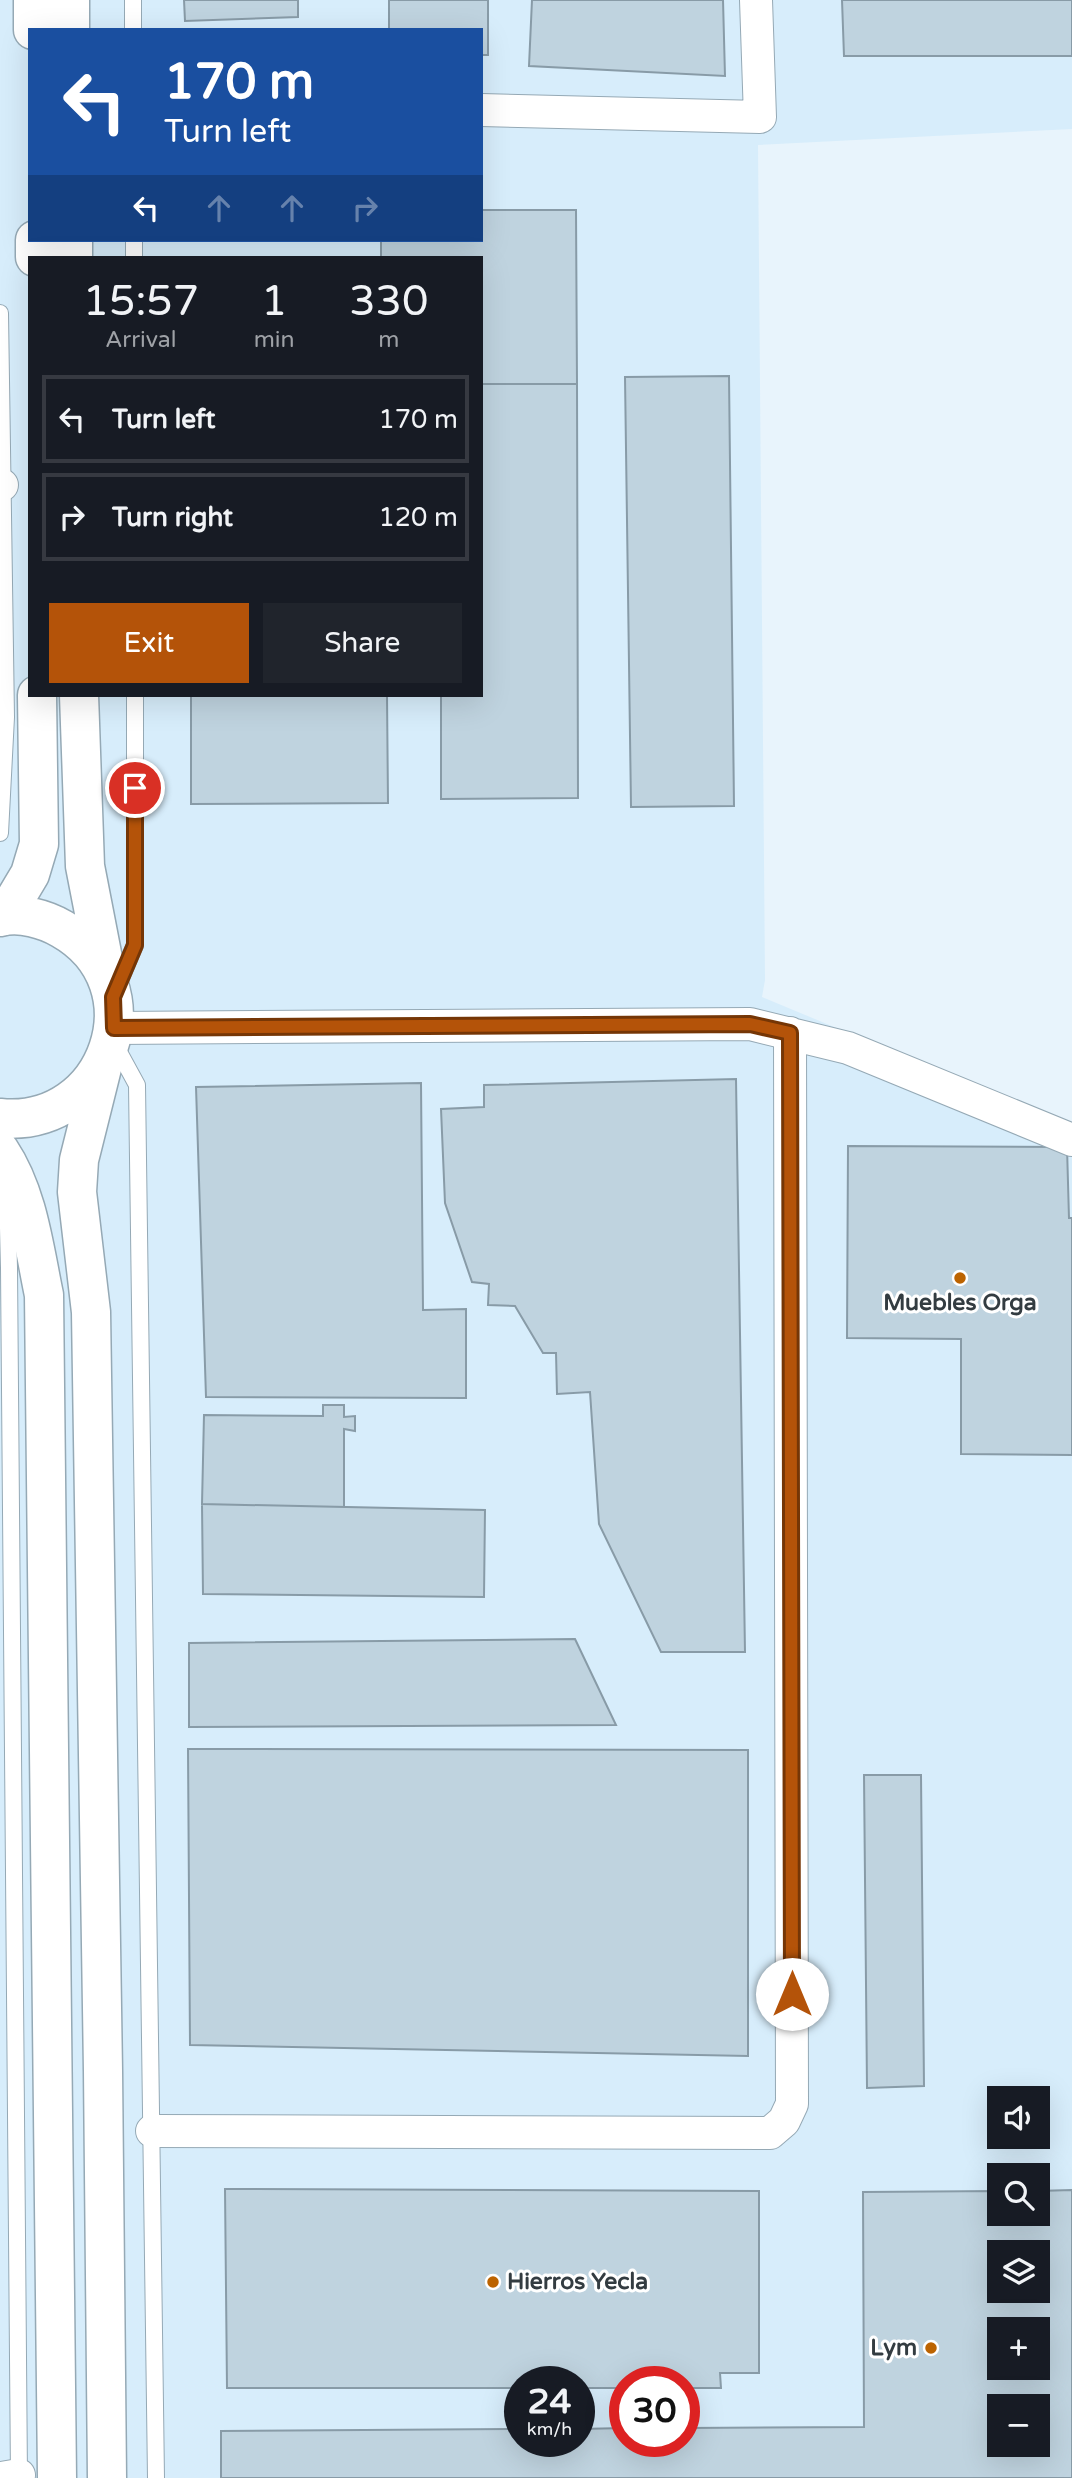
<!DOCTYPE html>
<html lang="en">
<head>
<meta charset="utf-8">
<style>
  body { margin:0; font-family:"Varela Round",sans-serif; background:#20242c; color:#f1f3f6; height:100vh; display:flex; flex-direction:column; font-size:26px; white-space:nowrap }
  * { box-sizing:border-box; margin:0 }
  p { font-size:23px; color:#9ea1a6 }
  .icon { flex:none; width:38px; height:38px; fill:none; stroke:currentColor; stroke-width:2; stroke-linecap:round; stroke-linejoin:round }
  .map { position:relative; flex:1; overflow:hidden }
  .panel { position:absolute; left:28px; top:256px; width:455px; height:441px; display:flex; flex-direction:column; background:#171b24; border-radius:0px; box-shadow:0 7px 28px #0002 }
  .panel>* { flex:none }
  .top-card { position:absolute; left:28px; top:28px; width:455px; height:214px; border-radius:0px; box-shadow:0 7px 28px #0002; background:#1a4fa0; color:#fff; overflow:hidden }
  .controls { position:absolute; left:987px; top:2086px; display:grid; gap:14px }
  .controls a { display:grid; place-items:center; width:63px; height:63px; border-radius:0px; background:#171b24; box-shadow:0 7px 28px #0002; font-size:35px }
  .speed { position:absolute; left:504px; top:2366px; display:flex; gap:14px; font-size:35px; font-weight:700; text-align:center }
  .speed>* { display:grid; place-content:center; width:91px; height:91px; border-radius:50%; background:#171b24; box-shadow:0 7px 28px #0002; line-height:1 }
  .speed small { font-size:18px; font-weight:400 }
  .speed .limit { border:10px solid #d22; background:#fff; color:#111 }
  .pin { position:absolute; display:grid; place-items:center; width:60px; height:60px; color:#fff; margin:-30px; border:4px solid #fff; border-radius:50%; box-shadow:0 2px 7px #0007 }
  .me { position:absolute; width:77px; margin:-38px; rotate:0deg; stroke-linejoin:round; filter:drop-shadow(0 0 5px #0008) }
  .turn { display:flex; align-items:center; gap:24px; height:147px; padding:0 21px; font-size:32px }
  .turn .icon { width:91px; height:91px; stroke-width:2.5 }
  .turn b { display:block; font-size:49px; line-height:60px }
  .lanes { display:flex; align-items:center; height:66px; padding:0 21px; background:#0003; justify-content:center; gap:35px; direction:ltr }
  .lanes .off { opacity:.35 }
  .eta { display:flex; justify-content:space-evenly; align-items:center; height:119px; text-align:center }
  .eta b { font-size:42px; font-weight:600; line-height:49px }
  .button { display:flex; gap:14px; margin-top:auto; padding:14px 21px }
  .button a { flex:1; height:80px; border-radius:0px; background:#b45309; color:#fff; font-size:28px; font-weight:600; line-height:80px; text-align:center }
  .button a+a { background:#20242c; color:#f1f3f6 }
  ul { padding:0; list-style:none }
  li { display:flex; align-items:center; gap:21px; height:88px; margin:0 14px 10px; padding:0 7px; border:4px solid #363941; border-radius:0px }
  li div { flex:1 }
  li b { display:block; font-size:26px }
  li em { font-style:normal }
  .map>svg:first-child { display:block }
</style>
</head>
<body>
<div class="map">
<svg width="1072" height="2478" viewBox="0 0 1072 2478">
  <rect width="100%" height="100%" fill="#e8f4fc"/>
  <path fill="#d7edfb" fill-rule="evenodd" d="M0,0H1072V129L758,145L765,980L762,997L1072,1126V2478H0ZM30,30H481V240H30ZM30,257H481V695H30ZM999,2098H1038V2137H999ZM999,2175H1038V2214H999ZM999,2252H1038V2291H999ZM999,2329H1038V2368H999ZM520,2382H579V2441H520ZM625,2382H684V2441H625ZM999,2406H1038V2445H999Z"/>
  <path fill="#bfd3df" stroke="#889ba7" stroke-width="2" fill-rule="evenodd" d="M184,0H298V17L185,21Z
    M389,0H488V55H481V30H389Z
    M532,0H723L725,76L529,66Z
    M842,0H1072V56H844Z
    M481,210H576L577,384H481V257H381V240H481Z
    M729,376L734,806L631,807L625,377Z
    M481,384H577L578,798L441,799V695H481Z
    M191,695H387L388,803L191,804Z
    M736,1079L745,1652H661L599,1524L590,1392L557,1394L556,1353H543L515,1306L488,1305L489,1284L472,1282L445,1203L441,1109L484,1107V1085Z
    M421,1083L423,1310L466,1309V1398L206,1397L196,1087Z
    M848,1146L1067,1147L1069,1218H1072V1455L961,1454V1339L847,1338Z
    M323,1405H344V1417L355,1416V1431L344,1429V1507L202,1504L204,1415L323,1416Z
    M202,1504L485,1510L484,1597L203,1594Z
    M575,1639L616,1725L189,1727V1643Z
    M188,1749L748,1750V2056L190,2045Z
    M864,1775H921L924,2086L867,2088Z
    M225,2189L759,2191V2373H720L721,2388H684V2382H625V2388H579V2382H520V2388H227Z
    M1072,2190V2478H221V2431L520,2429V2441H579V2429L625,2428V2441H684V2428L864,2427L863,2192L999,2191V2214H1038V2191ZM999,2252H1038V2291H999ZM999,2329H1038V2368H999ZM999,2406H1038V2445H999Z"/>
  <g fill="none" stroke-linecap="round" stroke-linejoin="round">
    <defs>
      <path id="service" d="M133,0V30
        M134,240V257
        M0,313L6,717L0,833
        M115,992L135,945V695
        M113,1041L137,1085L156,2478
        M0,1198L8,1228L9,1268L19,2478"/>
      <path id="minor" d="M481,110L760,117L756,0
        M0,485H2
        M114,1028L750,1024L848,1048L1072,1140
        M152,2131L770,2133L784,2121L792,2104L790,1033
        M2,2478L19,2475"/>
      <path id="primary" d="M33,0V30
        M70,0V30
        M35,240V257
        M73,240V257
        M79,695L85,866L105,969
        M5,916L30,874L39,844L37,695
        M0,917C20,912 45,919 62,929C159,984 109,1129 0,1118
        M103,1064L79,1160L77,1192L91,1312L103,2071L107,2478
        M0,1151C28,1193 34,1247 44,1295L57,2478"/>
    </defs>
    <use href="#service" stroke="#95a9b5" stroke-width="18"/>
    <use href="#minor" stroke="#95a9b5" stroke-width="34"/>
    <use href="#primary" stroke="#95a9b5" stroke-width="41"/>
    <use href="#service" stroke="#fff" stroke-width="16"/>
    <use href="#minor" stroke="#fff" stroke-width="32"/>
    <use href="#primary" stroke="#fff" stroke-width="38"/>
  </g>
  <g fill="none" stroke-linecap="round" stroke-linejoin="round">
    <defs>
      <path id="route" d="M135,788V945L113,997L114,1028L750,1024L790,1033L792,1994"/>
    </defs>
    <use href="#route" stroke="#753606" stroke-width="18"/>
    <use href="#route" stroke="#b45309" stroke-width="12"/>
  </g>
  <g fill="#bc6300" stroke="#fff" stroke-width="2.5">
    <circle cx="960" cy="1278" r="7"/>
    <circle cx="493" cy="2282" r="7"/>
    <circle cx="931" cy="2348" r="7"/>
  </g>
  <g text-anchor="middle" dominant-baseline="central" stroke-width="6" stroke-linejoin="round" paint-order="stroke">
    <g font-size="23" font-weight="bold" fill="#333c41" stroke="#fff">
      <text x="960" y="1303">Muebles Orga</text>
      <text x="507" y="2282" text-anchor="start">Hierros Yecla</text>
      <text x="917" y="2348" text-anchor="end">Lym</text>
    </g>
  </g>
</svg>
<div class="controls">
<a><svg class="icon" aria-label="sound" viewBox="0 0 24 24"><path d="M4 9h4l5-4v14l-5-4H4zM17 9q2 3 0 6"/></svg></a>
<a><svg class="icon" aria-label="search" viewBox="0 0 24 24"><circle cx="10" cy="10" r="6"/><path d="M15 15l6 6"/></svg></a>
<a><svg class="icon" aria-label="layers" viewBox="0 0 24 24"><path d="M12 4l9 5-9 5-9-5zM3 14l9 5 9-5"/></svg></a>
<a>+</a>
<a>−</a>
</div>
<div class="speed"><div>24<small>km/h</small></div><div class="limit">30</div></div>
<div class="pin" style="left:135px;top:788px;background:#d93025"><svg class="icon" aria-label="arrive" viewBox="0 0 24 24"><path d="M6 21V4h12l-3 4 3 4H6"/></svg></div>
<svg class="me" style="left:792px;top:1994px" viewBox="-20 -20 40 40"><circle r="19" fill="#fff"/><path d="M0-13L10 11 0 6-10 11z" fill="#b45309"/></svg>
<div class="top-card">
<div class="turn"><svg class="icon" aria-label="left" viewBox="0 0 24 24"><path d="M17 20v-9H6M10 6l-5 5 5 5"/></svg><div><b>170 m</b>Turn left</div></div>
<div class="lanes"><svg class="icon" aria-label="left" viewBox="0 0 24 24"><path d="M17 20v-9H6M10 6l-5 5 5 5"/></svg><svg class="icon off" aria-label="ahead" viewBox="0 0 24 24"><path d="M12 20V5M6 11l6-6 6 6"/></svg><svg class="icon off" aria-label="ahead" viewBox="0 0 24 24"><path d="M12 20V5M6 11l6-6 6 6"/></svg><svg class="icon off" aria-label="right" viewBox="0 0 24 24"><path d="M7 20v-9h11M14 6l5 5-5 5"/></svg></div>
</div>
<section class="panel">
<div class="eta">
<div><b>15:57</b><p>Arrival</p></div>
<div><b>1</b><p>min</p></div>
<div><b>330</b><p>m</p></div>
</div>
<ul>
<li><svg class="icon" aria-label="left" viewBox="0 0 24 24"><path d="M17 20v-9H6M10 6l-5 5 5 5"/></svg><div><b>Turn left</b></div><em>170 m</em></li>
<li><svg class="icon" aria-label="right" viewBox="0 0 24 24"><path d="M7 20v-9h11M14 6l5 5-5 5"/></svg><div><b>Turn right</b></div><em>120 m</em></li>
</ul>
<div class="button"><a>Exit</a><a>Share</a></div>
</section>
</div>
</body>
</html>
